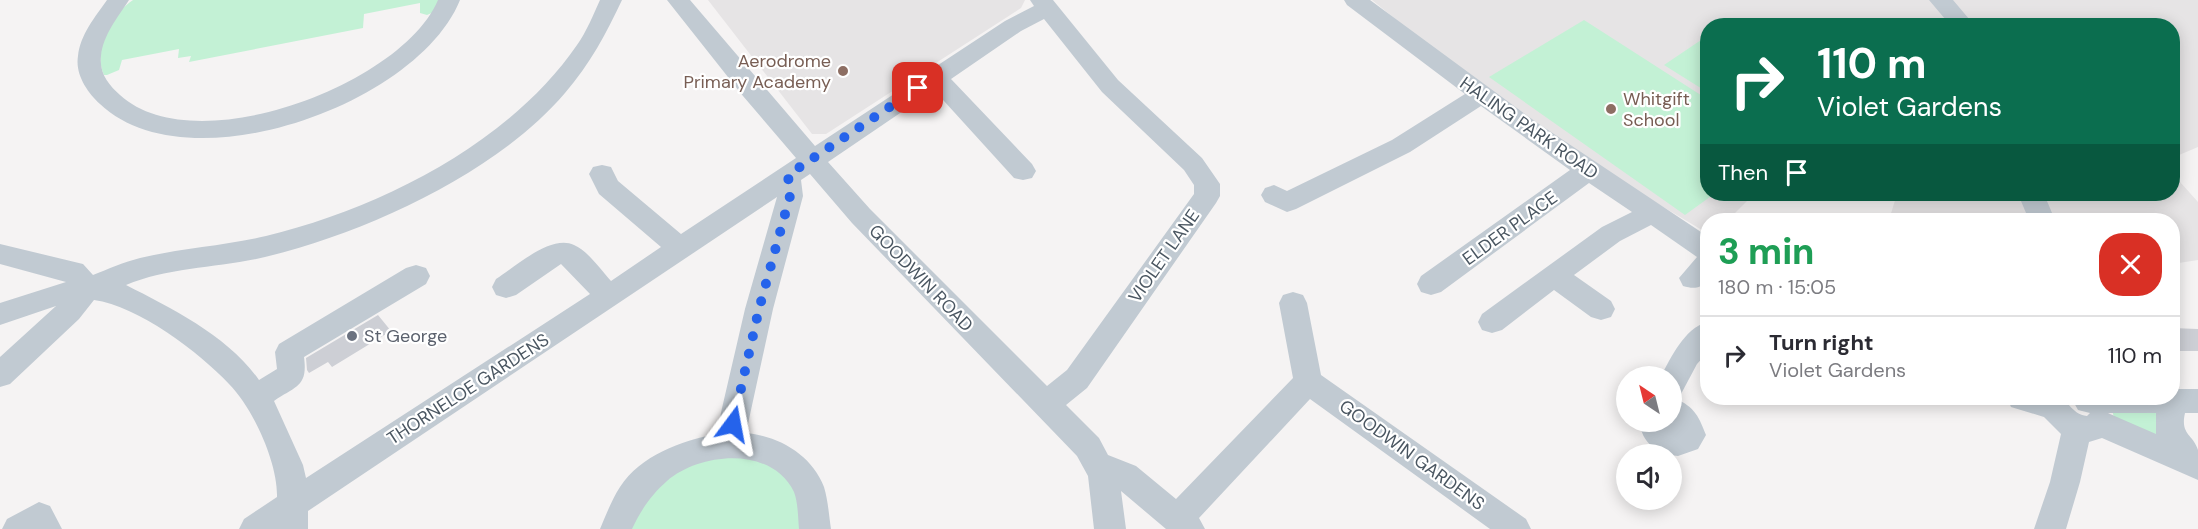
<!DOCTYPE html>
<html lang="en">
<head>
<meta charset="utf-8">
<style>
  body { margin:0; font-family:"DM Sans",sans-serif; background:#f7f7f7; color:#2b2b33; height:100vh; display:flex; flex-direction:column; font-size:22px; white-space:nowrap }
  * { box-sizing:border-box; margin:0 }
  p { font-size:20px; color:#7c7c81 }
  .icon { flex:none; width:33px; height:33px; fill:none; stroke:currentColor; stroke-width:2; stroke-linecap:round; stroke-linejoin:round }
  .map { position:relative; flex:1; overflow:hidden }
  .side { position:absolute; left:1700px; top:213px; width:480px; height:192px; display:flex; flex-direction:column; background:#fff; border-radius:24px; box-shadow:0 3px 15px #0003 }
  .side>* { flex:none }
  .banner { position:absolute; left:1700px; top:18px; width:480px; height:183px; border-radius:24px; box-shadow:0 3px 15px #0003; background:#0b6e4f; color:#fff; overflow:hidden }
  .needle { width:39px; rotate:325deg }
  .fabs { position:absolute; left:1616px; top:366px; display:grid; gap:12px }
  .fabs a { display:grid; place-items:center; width:66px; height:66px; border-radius:50%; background:#fff; box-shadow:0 3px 15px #0003; font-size:30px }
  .pin { position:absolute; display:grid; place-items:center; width:51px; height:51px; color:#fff; margin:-26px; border-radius:12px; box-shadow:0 3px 9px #0006 }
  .me { position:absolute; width:66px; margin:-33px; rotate:13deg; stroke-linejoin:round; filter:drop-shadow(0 0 4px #0008) }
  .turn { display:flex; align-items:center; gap:21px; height:126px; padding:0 18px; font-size:27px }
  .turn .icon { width:78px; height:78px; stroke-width:2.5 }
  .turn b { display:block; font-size:42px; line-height:51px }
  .then { display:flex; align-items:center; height:57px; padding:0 18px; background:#0003; gap:12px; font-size:22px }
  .round { display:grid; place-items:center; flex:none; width:63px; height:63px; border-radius:24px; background:#f7f7f7 }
  .head { display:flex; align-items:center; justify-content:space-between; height:102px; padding:0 18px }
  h1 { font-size:36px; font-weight:800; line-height:45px; color:#1e9e55 }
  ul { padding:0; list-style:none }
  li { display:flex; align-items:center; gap:18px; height:78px; padding:0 18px; border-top:2px solid #e1e1e2 }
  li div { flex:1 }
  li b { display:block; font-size:22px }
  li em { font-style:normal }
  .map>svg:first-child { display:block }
</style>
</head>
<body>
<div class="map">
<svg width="2198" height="529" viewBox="0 0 2198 529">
  <rect width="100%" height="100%" fill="#f5f3f3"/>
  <path fill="#e6e4e5" d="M708,0H1025L1021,8L826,134H812Z
    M1372,0H2198V147L2172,158V26H1707V194H1754L1728,220H1707V233L1628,186L1460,72Z
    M2172,173L2198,202V260L2172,264V220H1889L1897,194H2172Z"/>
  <path fill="#c3f1d5" d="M133,0H440L434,12L427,15L420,13V3L364,14L363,28L189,62L191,56L178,58L179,49L122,60L119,70L107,75H104C92,50 112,14 133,0Z
    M1584,20L1707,99V194H1714L1685,215L1489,77Z
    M1707,36V92L1664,65Z
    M2112,409L2159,413L2165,443L2114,418Z
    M712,455C744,458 788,457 799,496C802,506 801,519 802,529H623L658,480Z"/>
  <path fill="#cdcfd5" d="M378,315L391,331L332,367L328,362L309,373L307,370L306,358Z
    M2172,328L2198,329V351H2177L2172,342Z"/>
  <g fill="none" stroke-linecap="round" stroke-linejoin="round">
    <path fill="#c1cad2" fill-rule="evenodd" d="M107,0H129C118,17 103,35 101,56C99,74 109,85 120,95C194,163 402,85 438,0H460C418,105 187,187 100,104C87,92 75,74 78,56C80,35 95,17 107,0Z
      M600,0H622C606,34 590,64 565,93C497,173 365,233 265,257C219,268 169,267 126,285C173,309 228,336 259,380L277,369L275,352L279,344L406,268L416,265L426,268L430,276L426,284L304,357C308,387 296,386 274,401L303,465L306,478L590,294L561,264L516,295L506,298L496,295L492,287L496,279C515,267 551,234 574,245C588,251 601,270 611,281L661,247L599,194L589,174L593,167L602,165L611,167L618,181L681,234L796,158L743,96L667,0H690L815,146L1005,21L1034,6L1030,0H1053L1118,80L1202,158L1220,184V196L1216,203L1087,388L1066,405L1099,438L1108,455L1136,466L1176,499L1293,378L1279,303L1283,295L1293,292L1303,295L1307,303L1321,375L1526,519L1531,529H1490L1310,399L1199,518L1205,529H1166L1121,491L1126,529H1094L1088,476L1077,456L852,223L810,174L801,180L803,196L773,309L746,433C779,436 812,455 824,487C828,500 829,516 831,529H799C798,518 798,502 794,492C772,446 701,452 667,481C651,495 641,510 632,529H600C606,515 612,499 620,487C641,455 681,441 716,434L745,309L777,197L308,511V529H239L244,519L277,497C278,463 253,408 229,384C199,352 138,306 94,300L79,319L10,384L0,387V357L56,306L0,325V303L66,282L0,264V244L83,264L93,275C108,269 124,262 140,258C181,248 224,246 266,236C379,209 510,143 577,45C587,31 593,15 600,0ZM1044,19L1102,92L1184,170L1194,185V194L1067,370L1047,386L870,209L828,162L934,90L1014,178L1023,180L1032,178L1036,171L1032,164L951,79L1021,31Z
      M1344,0H1370L1536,122L1707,236V281C1700,289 1693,289 1683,286L1679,278L1697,257L1651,225L1620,241L1574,275L1611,301L1615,309L1611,317L1601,320L1591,317L1554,290L1502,330L1492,333L1482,330L1478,322L1482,314L1602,227L1632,212L1589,183L1441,292L1431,295L1421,292L1417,284L1421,276L1570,170L1481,106L1410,152L1296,209L1287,212L1265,202L1261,195L1265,188L1274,185L1287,191L1392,140L1465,94L1347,5Z
      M1929,0H1953L1975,26H1951Z
      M2018,194H2044L2055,220H2029Z
      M1707,322V353L1697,364L1681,394L1671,397V376H1661C1672,356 1684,329 1707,322Z
      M2172,389H2198V413H2185C2180,435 2193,434 2198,450C2198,458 2198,472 2198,480L2102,438L2089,442L2080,482L2066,529H2034L2050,482L2061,434L2044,417L2011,407L2007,398H2069V405C2074,411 2079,415 2087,416L2090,413L2078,410L2073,401L2075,398H2172ZM2108,413H2156V434L2110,414Z
      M1671,397C1693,405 1698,414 1706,435L1698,449L1678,456C1658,454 1641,443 1640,422H1671Z
      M39,502L50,506L62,529H2L7,519Z"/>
  </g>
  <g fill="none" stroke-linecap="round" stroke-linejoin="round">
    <path stroke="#2563eb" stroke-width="10" stroke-dasharray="0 18" d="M733,424L759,309L790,196L788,175L918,88"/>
  </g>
  <g fill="#8d6e63" stroke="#fff" stroke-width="2">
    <circle cx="843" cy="71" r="6"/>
    <circle cx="1611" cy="109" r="6"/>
  </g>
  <circle fill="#6b7280" stroke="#fff" stroke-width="2" cx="352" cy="336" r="6"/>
  <g text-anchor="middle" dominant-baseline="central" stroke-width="4.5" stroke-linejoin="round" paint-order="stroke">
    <g font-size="18" fill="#785e54" stroke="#fff" text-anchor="end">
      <text x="831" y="61">Aerodrome<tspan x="831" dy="21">Primary Academy</tspan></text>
      <text x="1623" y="99" text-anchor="start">Whitgift<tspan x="1623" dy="21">School</tspan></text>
    </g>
    <g font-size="18" fill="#4a5661" stroke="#fff">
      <text transform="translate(1529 128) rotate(35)">HALING PARK ROAD</text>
      <text transform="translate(1510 228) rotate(-36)">ELDER PLACE</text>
      <text transform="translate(1164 256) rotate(-55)">VIOLET LANE</text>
      <text transform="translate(921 278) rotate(46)">GOODWIN ROAD</text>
      <text transform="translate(468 389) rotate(-33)">THORNELOE GARDENS</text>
      <text transform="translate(1412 455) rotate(36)">GOODWIN GARDENS</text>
    </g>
    <g font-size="18" fill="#5b616d" stroke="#fff" text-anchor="start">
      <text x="364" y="336">St George</text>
    </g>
  </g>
</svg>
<div class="fabs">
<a><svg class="needle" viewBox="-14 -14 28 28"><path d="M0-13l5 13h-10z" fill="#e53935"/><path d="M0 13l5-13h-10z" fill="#7c7c81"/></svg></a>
<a><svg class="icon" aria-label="sound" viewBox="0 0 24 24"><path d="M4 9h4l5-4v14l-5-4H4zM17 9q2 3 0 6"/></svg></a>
</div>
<div class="pin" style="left:918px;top:88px;background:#d93025"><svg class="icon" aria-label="arrive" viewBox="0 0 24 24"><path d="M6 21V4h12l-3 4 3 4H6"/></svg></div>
<svg class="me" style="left:733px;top:424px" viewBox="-20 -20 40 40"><path d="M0-17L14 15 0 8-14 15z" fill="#2563eb" stroke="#fff" stroke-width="4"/></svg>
<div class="banner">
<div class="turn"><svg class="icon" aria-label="right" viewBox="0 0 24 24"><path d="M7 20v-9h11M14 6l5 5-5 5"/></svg><div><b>110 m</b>Violet Gardens</div></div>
<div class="then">Then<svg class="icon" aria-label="arrive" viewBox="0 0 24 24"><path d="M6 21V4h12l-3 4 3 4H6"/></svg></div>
</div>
<section class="side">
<div class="head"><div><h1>3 min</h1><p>180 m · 15:05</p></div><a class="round" style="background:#d93025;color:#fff"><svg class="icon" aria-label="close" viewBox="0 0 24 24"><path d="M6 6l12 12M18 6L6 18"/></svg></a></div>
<ul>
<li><svg class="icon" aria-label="right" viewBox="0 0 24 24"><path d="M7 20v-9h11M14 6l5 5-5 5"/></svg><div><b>Turn right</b><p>Violet Gardens</p></div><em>110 m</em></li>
</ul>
</section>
</div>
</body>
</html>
